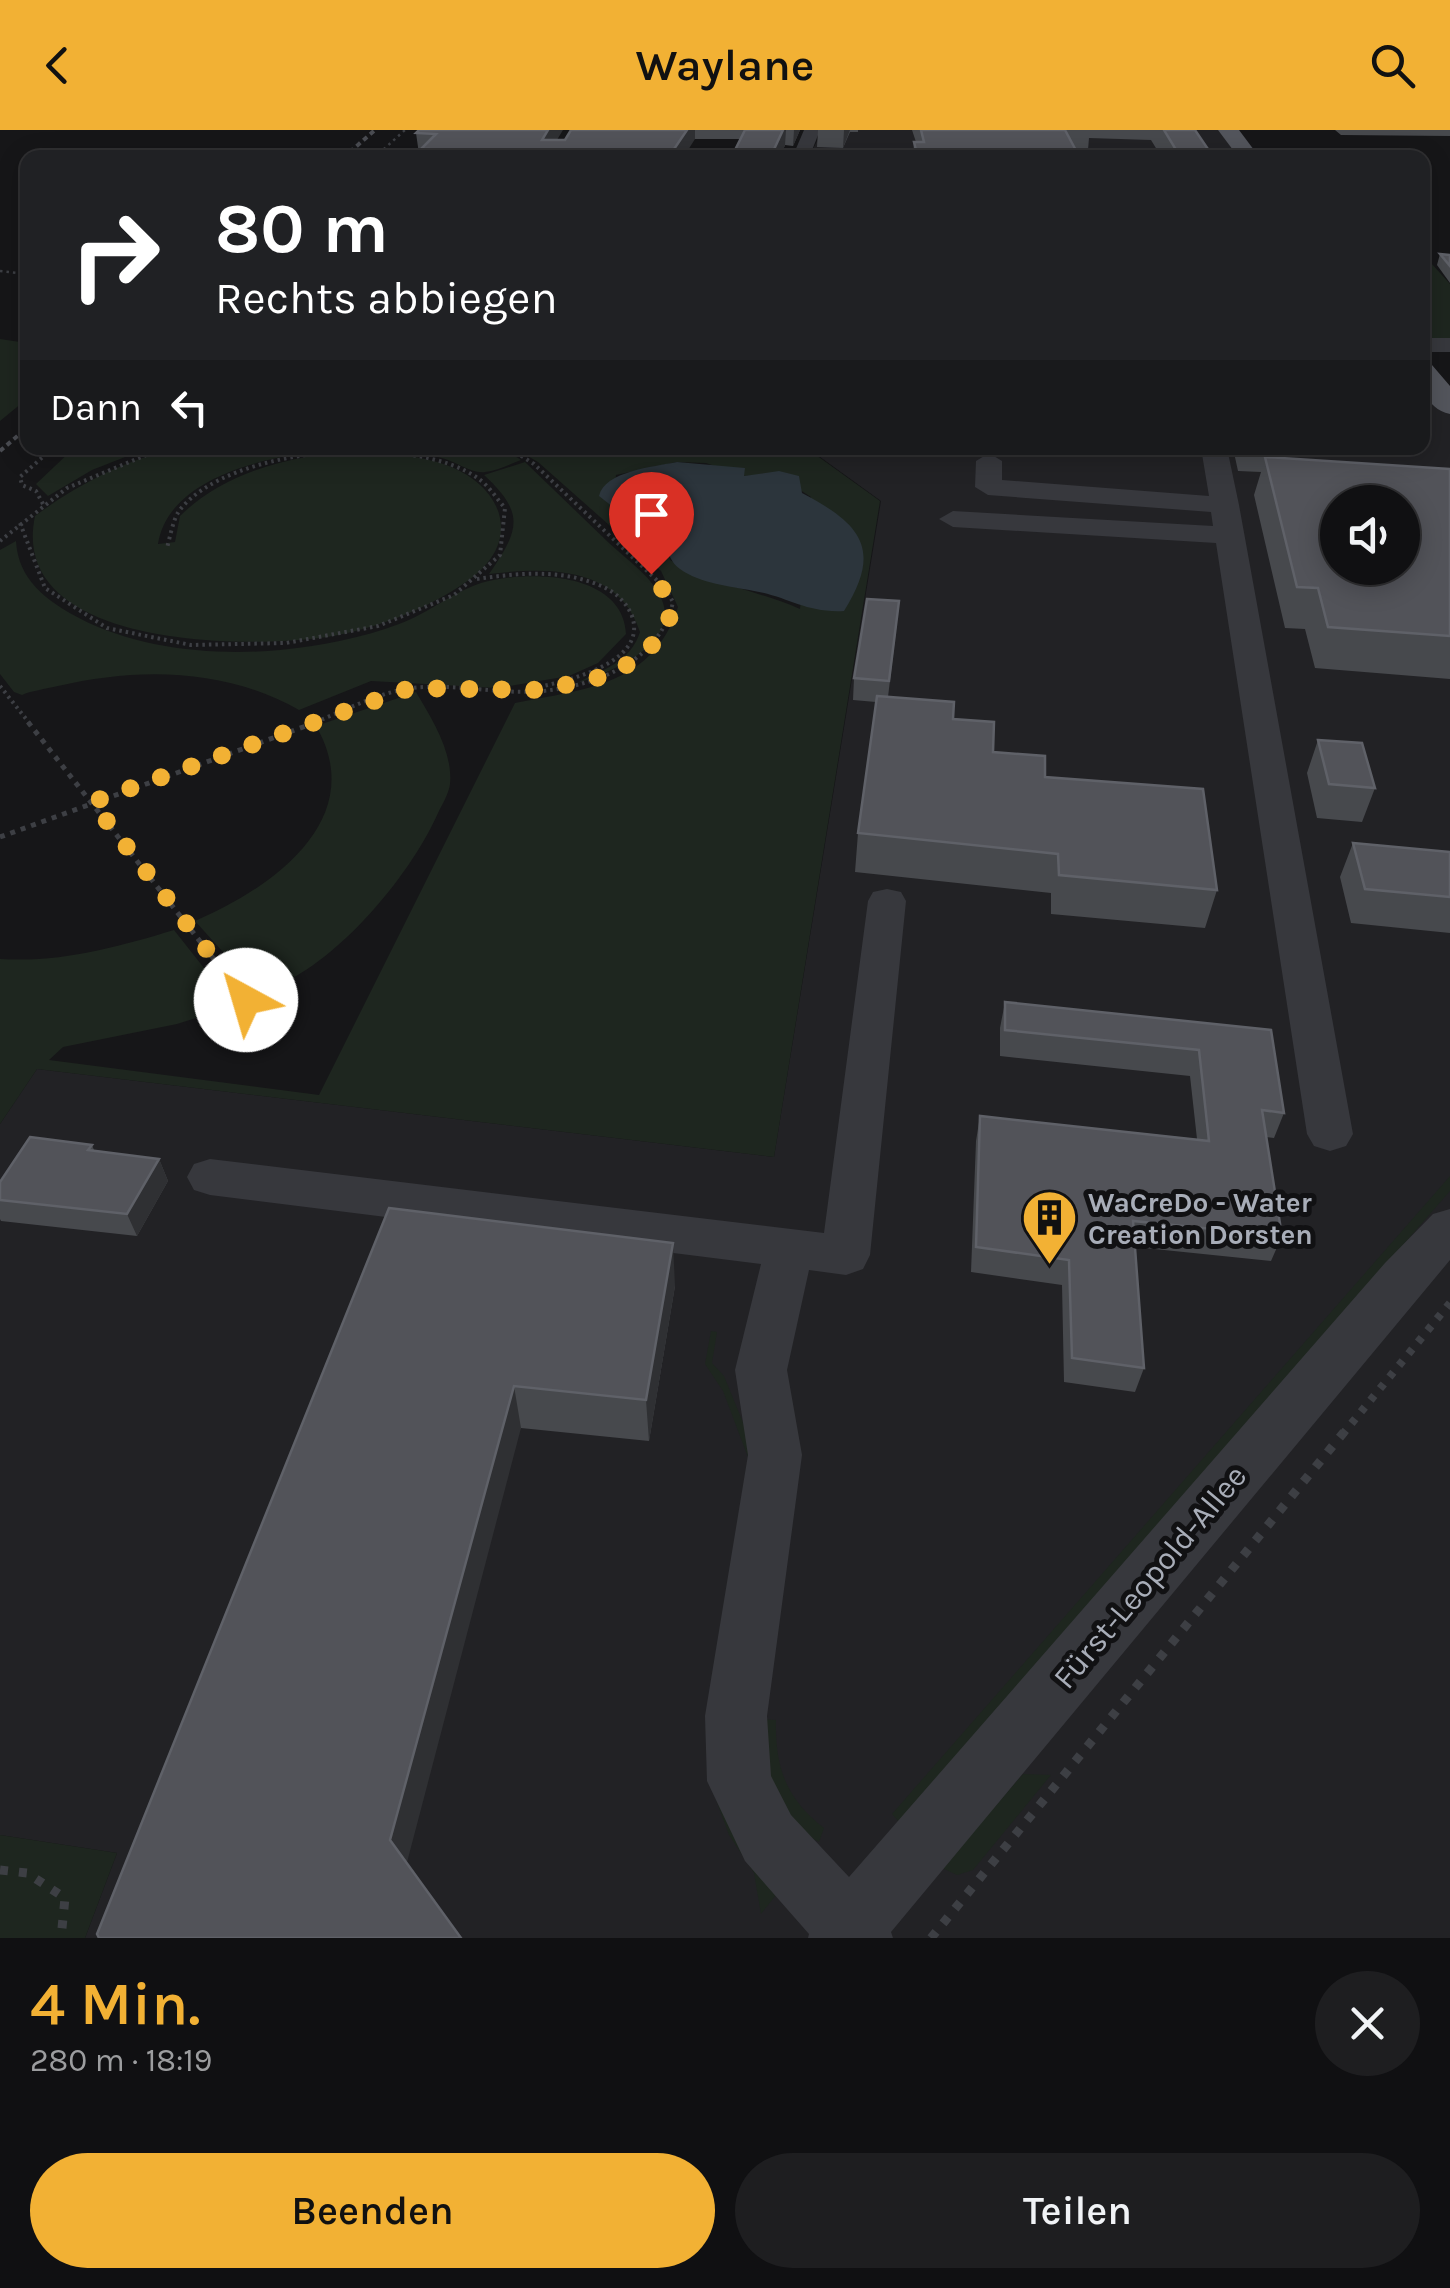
<!DOCTYPE html>
<html lang="de">
<head>
<meta charset="utf-8">
<style>
  body { margin:0; font-family:Karla,sans-serif; background:#1e1e20; color:#f1f3f6; height:100vh; display:flex; flex-direction:column; font-size:38px; white-space:nowrap }
  * { box-sizing:border-box; margin:0 }
  p { font-size:32px; color:#9c9d9f }
  .icon { flex:none; width:55px; height:55px; fill:none; stroke:currentColor; stroke-width:2; stroke-linecap:round; stroke-linejoin:round }
  .map { position:relative; height:1808px; overflow:hidden }
  .sheet { display:flex; flex-direction:column; background:#101012; flex:1 }
  .sheet>* { flex:none }
  .guide { position:absolute; left:20px; top:20px; width:1410px; height:305px; border-radius:20px; box-shadow:0 5px 25px #0003,0 0 0 2px #303032; background:#202124; color:#fff; overflow:hidden }
  .controls { position:absolute; left:1320px; top:355px; display:grid; gap:20px }
  .controls a { display:grid; place-items:center; width:100px; height:100px; border-radius:50%; background:#101012; box-shadow:0 5px 25px #0003,0 0 0 2px #303032; font-size:50px }
  .pin { position:absolute; display:grid; place-items:center; width:85px; height:85px; color:#fff; margin:-102px -42px; border-radius:50% 50% 50% 0; rotate:-45deg; box-shadow:0 0 10px #0007 }
  .pin .icon { rotate:45deg }
  .me { position:absolute; width:110px; margin:-55px; rotate:321deg; stroke-linejoin:round; filter:drop-shadow(0 0 8px #0008) }
  .turn { display:flex; align-items:center; gap:35px; height:210px; padding:0 30px; font-size:45px }
  .turn .icon { width:130px; height:130px; stroke-width:2.5 }
  .turn b { display:block; font-size:70px; line-height:85px }
  .then { display:flex; align-items:center; height:95px; padding:0 30px; background:#0003; gap:20px; font-size:38px }
  .round { display:grid; place-items:center; flex:none; width:105px; height:105px; border-radius:52px; background:#1e1e20 }
  .headline { display:flex; align-items:center; justify-content:space-between; height:170px; padding:0 30px }
  h1 { font-size:60px; font-weight:600; line-height:75px; color:#f2b134 }
  .cta { display:flex; gap:20px; margin-top:auto; padding:20px 30px }
  .cta a { flex:1; height:115px; border-radius:60px; background:#f2b134; color:#111; font-size:40px; font-weight:600; line-height:115px; text-align:center }
  .cta a+a { background:#1e1e20; color:#f1f3f6 }
  header { display:flex; justify-content:space-between; align-items:center; height:130px; padding:0 30px; background:#f2b134; color:#111; font-size:45px; font-weight:600 }
  .map>svg:first-child { display:block }
</style>
</head>
<body>
<header><svg class="icon" aria-label="back" viewBox="0 0 24 24"><path d="M15 5l-7 7 7 7"/></svg>Waylane<svg class="icon" aria-label="search" viewBox="0 0 24 24"><circle cx="10" cy="10" r="6"/><path d="M15 15l6 6"/></svg></header>
<div class="map">
<svg width="1450" height="1808" viewBox="0 0 1450 1808">
  <rect width="100%" height="100%" fill="#161618"/>
  <path fill="#222225" fill-rule="evenodd" d="M823,0H1228L1250,28H808Z
    M1423,241L1450,275V1808H85L117,1723L0,1705V994L37,939L774,1027L881,371L816,324L762,318H1422ZM1338,372H1402V438H1338Z"/>
  <path fill="#1e261f" fill-rule="evenodd" d="M1422,123L1450,154V211L1423,209Z
    M0,209L27,213L28,268L0,291Z
    M74,318H148L92,340L48,366L36,354Z
    M174,318H503L521,330C510,334 497,341 485,342C472,344 455,331 442,328C423,323 401,319 381,319C315,317 171,332 158,414L175,412L180,386C240,326 356,309 437,332C501,350 528,410 466,452C427,479 380,497 333,506C251,520 7,519 35,386C78,354 122,332 174,318Z
    M514,318H758L816,325L880,371L774,1027L37,939L0,994V829C60,833 118,817 174,800L234,876L177,894L63,917L49,930L319,965L515,573C586,559 653,555 678,477L661,441L538,332ZM677,332L706,333L743,346L775,344L811,367L800,479C754,459 715,456 670,430L661,398L613,377L616,345Z
    M525,332C553,359 581,386 609,413C626,429 653,447 662,470C680,515 609,543 577,553C603,539 630,533 640,502C619,436 548,437 489,444C519,400 526,384 484,345Z
    M16,411C18,450 47,471 79,488C138,519 215,526 280,520C320,516 362,508 399,494C427,484 455,461 481,453C527,440 623,441 626,504L598,533L569,546L497,558L371,551L299,580C225,538 139,537 58,556C46,559 30,561 22,565L14,562L0,544V420Z
    M416,562C432,589 453,622 450,654C449,663 442,675 438,683C410,747 329,844 259,862L195,791C272,758 370,689 316,596Z
    M1450,1046V1061L900,1693L892,1684Z
    M711,1201L717,1202L712,1233L724,1246L755,1322L720,1555L776,1765L761,1784L754,1743L729,1705L715,1667L707,1588L748,1327L723,1261L705,1234Z
    M761,1589L776,1590C775,1637 786,1669 824,1698L819,1712C768,1686 769,1640 761,1589Z
    M1023,1644L1051,1645L973,1740L957,1745L942,1738Z
    M0,1705L117,1723L85,1808H0Z"/>
  <path fill="#2c353c" d="M677,332L745,338L744,346L779,341L799,346L802,363C861,394 883,419 844,481C805,483 789,467 754,461C730,456 701,454 680,439C666,429 667,412 661,398L613,377L599,366C605,341 653,337 677,332Z"/>
  <g fill="none" stroke-linecap="round" stroke-linejoin="round">
    <path stroke="#3d3f44" stroke-width="2.5" stroke-dasharray="2.5 4" stroke-linecap="butt" d="M374,28L405,0
      M0,141L28,144"/>
    <path stroke="#3d3f44" stroke-width="4" stroke-dasharray="2.5 4" stroke-linecap="butt" d="M43,374L36,361L22,355L20,347L53,318
      M20,393L45,458L107,498L191,515L286,513L378,496L454,465L500,425L505,378C497,369 489,356 479,349C415,302 228,316 179,381C173,390 170,407 167,418
      M0,411L67,358L163,318
      M477,449C518,443 560,439 599,455C614,461 626,471 632,486C648,532 570,550 539,557
      M0,556L30,594
      M310,594C341,583 378,562 412,558C455,553 500,565 543,561C598,555 660,531 673,472L665,458L534,334L509,318"/>
    <path stroke="#3d3f44" stroke-width="5" stroke-dasharray="5 6" stroke-linecap="butt" d="M28,592L246,870
      M0,707L317,592"/>
    <path stroke="#3d3f44" stroke-width="8" stroke-dasharray="6 9" stroke-linecap="butt" d="M1342,1305L1450,1173"/>
    <path stroke="#3d3f44" stroke-width="9" stroke-dasharray="8 11" stroke-linecap="butt" d="M0,1740L27,1743L65,1768L61,1808
      M931,1808L1344,1302"/>
    <path fill="#37383d" fill-rule="evenodd" d="M804,0H820L809,28H792Z
      M1422,208H1450V222H1422Z
      M1201,318H1227L1239,375L1353,1004L1346,1016L1330,1021L1314,1016L1307,1004L1216,413L953,397L939,389L953,381L1213,396L1211,382L988,365L975,357L976,331L989,323L1002,331V350L1209,366Z
      M887,759L901,762L906,771L870,1125L863,1139L846,1145L809,1140L787,1240L802,1325L767,1586L771,1646L791,1685L849,1747L1385,1133L1433,1084L1450,1079V1130L891,1802L893,1808H808L809,1804L745,1731L707,1651L705,1586L748,1325L735,1240L761,1134L210,1065L194,1060L187,1047L194,1034L210,1029L824,1103L868,771L873,762Z"/>
    <path fill="#53555c" fill-rule="evenodd" d="M1218,0H1239L1260,28H1239Z
      M1422,232L1432,235L1450,256V284C1424,278 1422,255 1422,232Z"/>
    <path stroke="#4a4c52" stroke-width="4" stroke-dasharray="5 4" stroke-linecap="butt" d="M343,28L375,0
      M0,321L28,297"/>
  </g>
  <path fill="#47494d" d="M571,0H800L793,16L785,15L780,28H731L740,9H695L419,24L416,3L565,10Z
    M818,0H858V2H850L843,18L817,17Z
    M912,0H1195L1214,28H1162L1151,10L1089,8L1088,20H1076L1080,28H913L914,12H916Z
    M1335,0H1450V6L1341,5Z
    M1440,124L1450,125V153L1437,135Z
    M1233,318H1285L1283,328L1450,339V549L1315,538L1305,499L1285,498L1254,365L1261,342L1238,341Z
    M897,492L888,567L953,589L993,622L1045,647L1217,760L1205,798L1051,784V763L855,742L858,703L876,572L853,570L854,548Z
    M1318,610L1375,658L1362,692L1317,688L1307,643Z
    M1353,713L1450,722V803L1351,793L1340,747Z
    M1005,872L1271,900L1284,983L1274,1008L1266,1007L1282,1106L1271,1131L1135,1117L1144,1238L1135,1262L1064,1252L1062,1155L971,1142L976,1011L980,986L1197,1009L1190,946L1000,926V898Z
    M92,1015L94,1020L159,1029L168,1051L137,1106L1,1091L0,1089V1052Z
    M389,1078L675,1156L649,1311L521,1298L99,1808Z"/>
  <path fill="#2f3033" d="M548,0H563L546,28L542,10Z
    M687,0H695V9L683,28H668Z
    M783,0H786L785,15L780,28H770Z
    M794,0H800L793,16Z
    M844,0H850L843,18Z
    M159,1029L168,1051L137,1106L127,1084Z
    M673,1113L675,1156L649,1311L646,1270Z
    M514,1256L521,1298L405,1740L390,1710Z"/>
  <path fill="#525359" stroke="#5f6168" stroke-width="2.5" fill-rule="evenodd" d="M419,0H548L542,10H565L571,0H687L668,28H418L427,19H421L436,4L416,3Z
    M745,0H783L770,28H731Z
    M921,0H1065L1080,28H918L914,12H924Z
    M1164,0H1195L1214,28H1181Z
    M1440,124L1450,125V136Z
    M1265,327L1450,339V506L1328,497L1318,458L1297,457ZM1338,372H1402V438H1338Z
    M867,469L899,471L889,551L854,548Z
    M877,566L954,572L953,589L994,592L993,622L1045,626V647L1203,659L1217,760L1059,745L1058,724L858,703Z
    M1318,610L1362,613L1375,658L1329,654Z
    M1353,713L1450,722V767L1365,759Z
    M1005,872L1271,900L1284,983L1262,980L1282,1106L1133,1091L1144,1238L1072,1228L1069,1130L976,1117L980,986L1209,1011L1199,920L1005,900Z
    M30,1007L92,1015L88,1020L159,1029L127,1084L0,1070V1052Z
    M389,1078L673,1113L646,1270L514,1256L390,1710L461,1808H99L97,1804Z"/>
  <g fill="none" stroke-linecap="round" stroke-linejoin="round">
    <path stroke="#f2b134" stroke-width="18" stroke-dasharray="0 32.4" d="M246,870L92,672L410,558L543,560L614,544L650,518L669,490L672,472L651,444"/>
  </g>
  <defs>
    <symbol id="building-pin" viewBox="-11 -11 22 30"><path d="M0 17L-7.5 6A9.5 9.5 0 1 1 7.5 6Z" fill="#f2b134" stroke="#111113"/><path d="M-4-6H4V6H1V3H-1V6H-4ZM-2.5-4.3h1.7v1.8h-1.7ZM.8-4.3h1.7v1.8H.8ZM-2.5-1h1.7V.8h-1.7ZM.8-1h1.7V.8H.8Z" fill="#111"/></symbol>
  </defs>
  <g fill-rule="evenodd">
    <use href="#building-pin" x="1018" y="1056" width="63" height="86"/>
  </g>
  <g text-anchor="middle" dominant-baseline="central" stroke-width="10" stroke-linejoin="round" paint-order="stroke">
    <g font-size="28" font-weight="bold" fill="#a8adb8" stroke="#111113" text-anchor="start">
      <text x="1088" y="1072">WaCreDo - Water<tspan x="1088" dy="32">Creation Dorsten</tspan></text>
    </g>
    <g font-size="32" fill="#a8adb8" stroke="#111113">
      <text transform="translate(1150 1447) rotate(-50)">Fürst-Leopold-Allee</text>
    </g>
  </g>
</svg>
<div class="controls">
<a><svg class="icon" aria-label="sound" viewBox="0 0 24 24"><path d="M4 9h4l5-4v14l-5-4H4zM17 9q2 3 0 6"/></svg></a>
</div>
<div class="pin" style="left:651px;top:444px;background:#d93025"><svg class="icon" aria-label="arrive" viewBox="0 0 24 24"><path d="M6 21V4h12l-3 4 3 4H6"/></svg></div>
<svg class="me" style="left:246px;top:870px" viewBox="-20 -20 40 40"><circle r="19" fill="#fff"/><path d="M0-13L10 11 0 6-10 11z" fill="#f2b134"/></svg>
<div class="guide">
<div class="turn"><svg class="icon" aria-label="right" viewBox="0 0 24 24"><path d="M7 20v-9h11M14 6l5 5-5 5"/></svg><div><b>80 m</b>Rechts abbiegen</div></div>
<div class="then">Dann<svg class="icon" aria-label="left" viewBox="0 0 24 24"><path d="M17 20v-9H6M10 6l-5 5 5 5"/></svg></div>
</div>
</div>
<section class="sheet">
<div class="headline"><div><h1>4 Min.</h1><p>280 m · 18:19</p></div><a class="round"><svg class="icon" aria-label="close" viewBox="0 0 24 24"><path d="M6 6l12 12M18 6L6 18"/></svg></a></div>
<div class="cta"><a>Beenden</a><a>Teilen</a></div>
</section>
</body>
</html>
